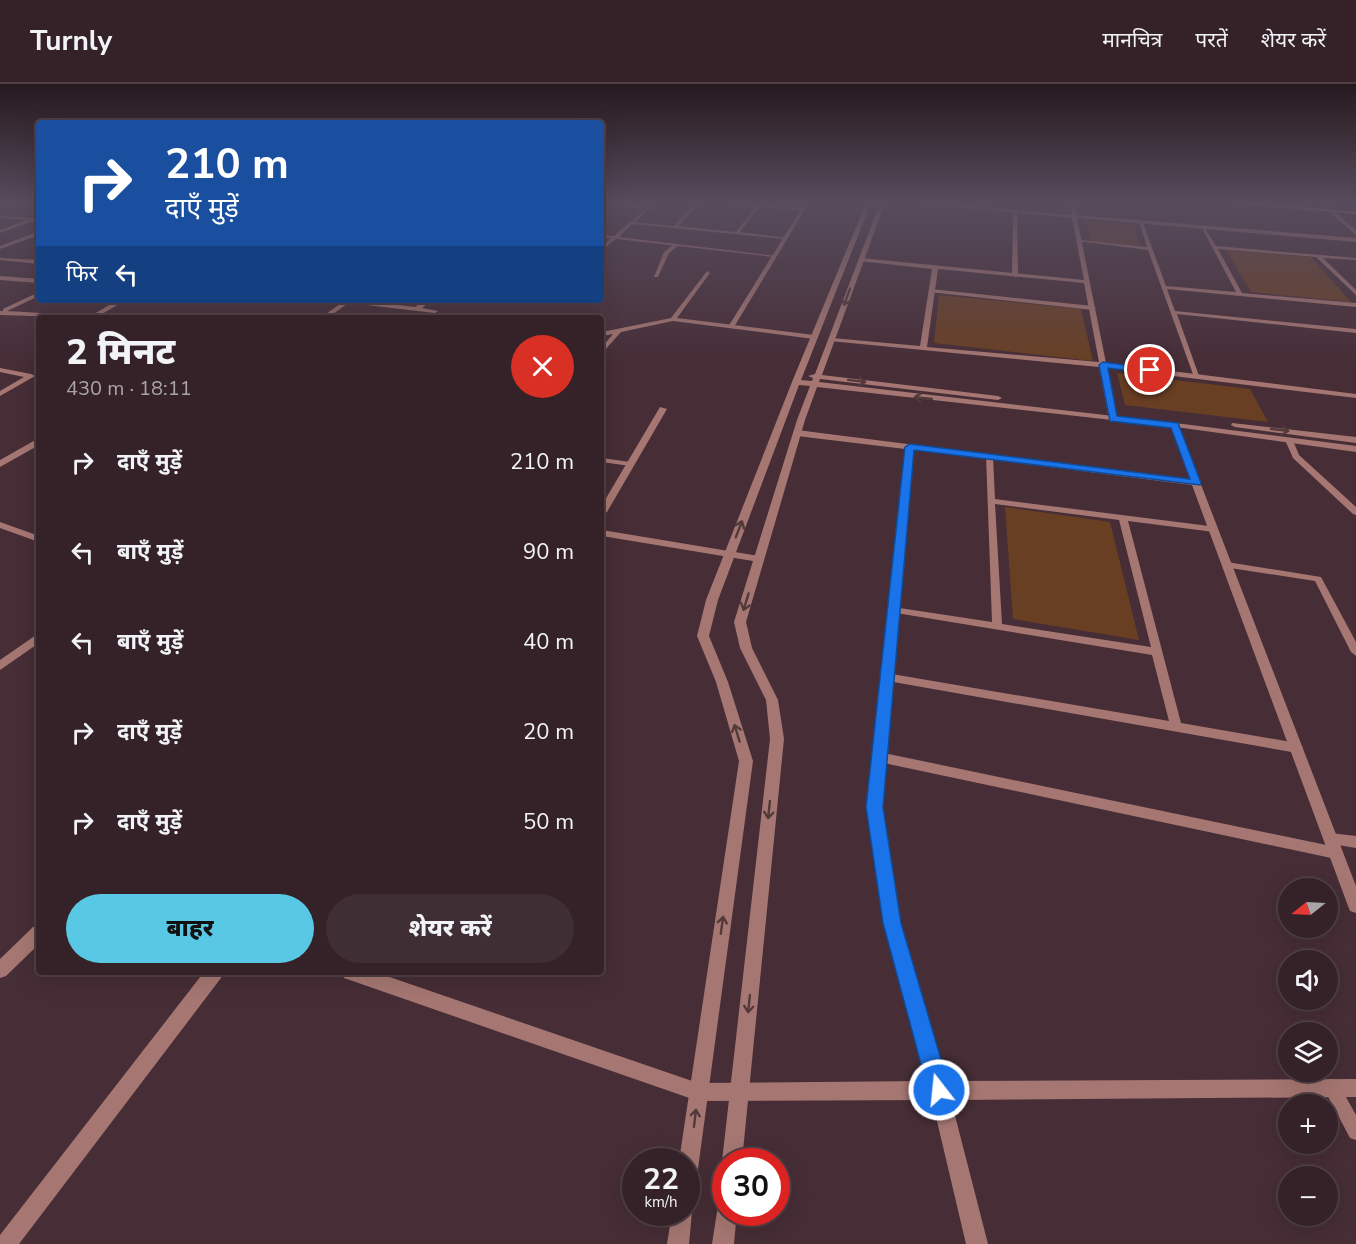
<!DOCTYPE html>
<html lang="hi">
<head>
<meta charset="utf-8">
<style>
  body { margin:0; font-family:"Nunito Sans","Noto Sans Devanagari",sans-serif; background:#3f2f34; color:#f1f3f6; height:100vh; display:flex; flex-direction:column; font-size:22px; white-space:nowrap }
  * { box-sizing:border-box; margin:0 }
  p { font-size:20px; color:#a9a4a8 }
  .icon { flex:none; width:33px; height:33px; fill:none; stroke:currentColor; stroke-width:2; stroke-linecap:round; stroke-linejoin:round }
  .map { position:relative; flex:1; overflow:hidden }
  .sheet { position:absolute; left:36px; top:231px; width:568px; height:660px; display:flex; flex-direction:column; background:#342228; border-radius:6px; box-shadow:0 6px 24px #0002,0 0 0 2px #4e3f45 }
  .sheet>* { flex:none }
  .guide { position:absolute; left:36px; top:36px; width:568px; height:183px; border-radius:6px; box-shadow:0 6px 24px #0002,0 0 0 2px #4e3f45; background:#1a4fa0; color:#fff; overflow:hidden }
  .needle { width:39px; rotate:252deg }
  .controls { position:absolute; left:1278px; top:794px; display:grid; gap:12px }
  .controls a { display:grid; place-items:center; width:60px; height:60px; border-radius:50%; background:#342228; box-shadow:0 6px 24px #0002,0 0 0 2px #4e3f45; font-size:30px }
  .speed { position:absolute; left:622px; top:1064px; display:flex; gap:12px; font-size:30px; font-weight:700; text-align:center }
  .speed>* { display:grid; place-content:center; width:78px; height:78px; border-radius:50%; background:#342228; box-shadow:0 6px 24px #0002,0 0 0 2px #4e3f45; line-height:1 }
  .speed small { font-size:15px; font-weight:400 }
  .speed .limit { border:9px solid #d22; background:#fff; color:#111 }
  .pin { position:absolute; display:grid; place-items:center; width:51px; height:51px; color:#fff; margin:-26px; border:3px solid #fff; border-radius:50%; box-shadow:0 2px 6px #0007 }
  .me { position:absolute; width:66px; margin:-33px; rotate:344deg; stroke-linejoin:round; filter:drop-shadow(0 0 4px #0008) }
  .turn { display:flex; align-items:center; gap:21px; height:126px; padding:0 30px; font-size:27px }
  .turn .icon { width:78px; height:78px; stroke-width:2.5 }
  .turn b { display:block; font-size:42px; line-height:51px }
  .then { display:flex; align-items:center; height:57px; padding:0 30px; background:#0003; gap:12px; font-size:22px }
  .round { display:grid; place-items:center; flex:none; width:63px; height:63px; border-radius:32px; background:#3f2f34 }
  .head { display:flex; align-items:center; justify-content:space-between; height:102px; padding:0 30px }
  h1 { font-size:36px; font-weight:800; line-height:45px }
  .action { display:flex; gap:12px; margin-top:auto; padding:12px 30px }
  .action a { flex:1; height:69px; border-radius:36px; background:#59c8e4; color:#111; font-size:24px; font-weight:800; line-height:69px; text-align:center }
  .action a+a { background:#3f2f34; color:#f1f3f6 }
  ul { padding:0; list-style:none }
  li { display:flex; align-items:center; gap:18px; height:90px; padding:0 30px }
  li div { flex:1 }
  li b { display:block; font-size:22px }
  li em { font-style:normal }
  header { display:flex; align-items:center; gap:36px; box-sizing:border-box; height:84px; padding:0 30px; background:#342228; border-bottom:2px solid #4e3f45 }
  header strong { font-size:28px }
  nav { display:flex; gap:33px; margin-inline-start:auto; font-size:21px }
  .map>svg:first-child { display:block }
</style>
</head>
<body>
<header>
<strong>Turnly</strong>
<nav><a>मानचित्र</a><a>परतें</a><a>शेयर करें</a></nav>
</header>
<div class="map">
<svg width="1356" height="1160" viewBox="0 0 1356 1160">
  <rect width="100%" height="100%" fill="#462d36"/>
  <path fill="#693f24" d="M1086,136L1134,141L1140,162L1090,157Z
    M1226,166L1311,173L1351,218L1251,208Z
    M939,211L1081,225L1093,277L934,259Z
    M1117,289L1250,305L1268,338L1125,321Z
    M1005,423L1110,438L1139,556L1013,535Z"/>
  <g fill="none" stroke-linecap="round" stroke-linejoin="round">
    <path fill="#a67772" fill-rule="evenodd" d="M602,119L647,123L651,119H656L635,138L674,142L695,119H700L678,142L736,148L755,123L723,119L758,121L760,122L740,148L787,154L785,155L632,140L619,153L776,172L774,173L616,155L602,166V163L611,154L602,153V151L614,152L645,125L602,121Z
      M1015,127L1017,128L1018,191L1015,193L1012,191L1013,128Z
      M0,132L32,134L39,132V135L0,149V146L27,136L0,134Z
      M1139,138L1143,139L1166,202L1236,208L1202,144L1204,143L1216,162L1356,174V176L1323,174L1356,206V211L1316,173L1218,165L1242,209L1356,219V223L1167,205L1175,227L1356,245V249L1177,230L1199,292L1194,293L1148,166L1078,157L1080,156L1147,163Z
      M37,148H39V151L0,165V162Z
      M0,174L39,176V180L0,176Z
      M707,187L710,189L677,234L814,251L817,253L814,255L673,237L621,248L604,267L602,268V263L613,250L602,252V248L671,234Z
      M931,205L1093,222L1096,224L1093,226L929,208Z
      M315,216H356L415,223L425,216H432L422,224L438,227L435,229L349,219L318,218Z
      M1286,354H1292L1299,371L1356,423V431L1353,430L1293,374L1285,356Z
      M986,371L993,373L995,415L1217,443V447L1214,448L1128,437L1181,639L1297,659L1301,661L1303,664L1301,667L1297,669L882,596L881,593L886,589L1169,637L1152,571L890,528L888,526L893,523L992,538ZM995,420L1119,436L1151,563L1002,540Z
      M602,374L630,378L634,380L630,382L602,378Z
      M602,446L759,472L764,475L759,478L602,452Z
      M1227,478L1321,493L1356,558V572L1351,568L1315,497L1224,483L1222,481Z
      M879,668L1336,763L1341,765L1343,769L1341,773L1336,775L879,678L875,676L873,673L875,670Z
      M1331,749L1356,752V764L1326,759L1325,755L1326,751Z
      M1331,995L1337,997L1356,1031V1056L1350,1054L1323,1003L1325,997Z"/>
    <path fill="#a67772" fill-rule="evenodd" d="M0,119L39,121V123L0,121Z
      M804,119H809L734,243L729,244L728,243L800,127L756,122L758,121L801,124Z
      M909,119H934L1072,131L1070,119H1075L1077,131L1356,154V158L1077,134L1106,279L1356,310V314L1107,284L1117,335L1113,337L1109,335L1099,283L830,257L829,256L832,254L920,262L932,185L859,177L861,174L1084,196L1072,134ZM938,185L1084,199L1099,278L927,263Z
      M1319,119H1324L1356,146V151Z
      M674,160L679,161L669,169L658,193H654L664,168Z
      M0,192L39,195V199L0,196Z
      M118,216H126L95,234H87Z
      M346,216H353L327,234H320Z
      M0,284L31,290L35,292L0,312V307L24,293L0,288Z
      M660,323L667,325L607,428L602,431V421Z
      M1171,339L1178,341L1356,802V829L1350,827L1348,822L1192,401L914,366L882,723L900,839L946,997L1356,995V1013L951,1016L988,1160H966L932,1016L698,1017L344,894L342,888H375L698,999L927,997L884,839L868,723L905,365L797,352L793,349L797,346L1190,396L1170,341Z
      M39,354V361L0,383V376Z
      M0,438L39,452V458L0,444Z
      M39,549V559L0,586V576Z
      M39,841V860L6,892L0,894V875L33,843Z
      M204,888H223L221,894L19,1160H0V1151Z"/>
    <path fill="#a67772" fill-rule="evenodd" d="M866,119H871L801,296L812,297L813,294L808,292L815,290L880,119H885L822,291L998,312L1002,314L998,316L820,295L819,298L1183,340L1356,362V368L1183,344L817,303L805,336L746,538L752,564L778,616L784,655L742,1077H726V1084L722,1077L770,655L766,616L740,564L734,538L797,336L810,302L799,301L718,516L709,552L728,598L753,677L697,1092L694,1099L687,1102V1077H679L739,677L716,598L697,552L706,516L792,298Z
      M39,208V212L7,227L94,232L97,234L0,231V227H3V225Z
      M1232,339L1356,353V359L1235,343L1231,341Z
      M726,1118V1128H737L734,1160H712L717,1128L720,1121Z
      M687,1120L692,1128L689,1160H667L672,1128H687Z"/>
    <path fill="#e59a94" fill-rule="evenodd" d="M1256,119L1356,128V130L1230,119Z"/>
  </g>
  <defs><path id="oneway-shaft" d="M-6 0H5M1.5-3L5.5 0L1.5 3" fill="none" stroke-width="1.6" stroke-linecap="round" stroke-linejoin="round" transform="scale(1.5)"/></defs>
  <g stroke="#523a3b">
    <use href="#oneway-shaft" transform="translate(847 213) rotate(110)"/>
    <use href="#oneway-shaft" transform="translate(857 297) rotate(7)"/>
    <use href="#oneway-shaft" transform="translate(923 314) rotate(-174)"/>
    <use href="#oneway-shaft" transform="translate(1280 346) rotate(7)"/>
    <use href="#oneway-shaft" transform="translate(739 445) rotate(-69)"/>
    <use href="#oneway-shaft" transform="translate(746 518) rotate(107)"/>
    <use href="#oneway-shaft" transform="translate(737 649) rotate(-107)"/>
    <use href="#oneway-shaft" transform="translate(769 726) rotate(96)"/>
    <use href="#oneway-shaft" transform="translate(722 841) rotate(-82)"/>
    <use href="#oneway-shaft" transform="translate(749 920) rotate(96)"/>
    <use href="#oneway-shaft" transform="translate(695 1034) rotate(-83)"/>
  </g>
  <linearGradient id="sky" x2="0" y2="1"><stop stop-color="#26191e"/><stop offset="0.42" stop-color="#574c5d"/><stop offset="1" stop-color="#574c5d" stop-opacity="0"/></linearGradient>
  <rect width="1356" height="282" fill="url(#sky)"/>
  <path fill="#1a73e8" stroke="#114b97" stroke-width="1.5" d="M1103,278L1153,285L1154,286L1150,289L1108,284L1117,332L1178,339L1201,399L1200,401L914,366L883,723L901,839L950,1006L946,1014L939,1017L932,1014L928,1006L883,839L866,723L905,363L910,360L1190,395L1171,344L1110,337L1099,281Z"/>
</svg>
<div class="controls">
<a><svg class="needle" viewBox="-14 -14 28 28"><path d="M0-13l5 13h-10z" fill="#e53935"/><path d="M0 13l5-13h-10z" fill="#a9a4a8"/></svg></a>
<a><svg class="icon" aria-label="sound" viewBox="0 0 24 24"><path d="M4 9h4l5-4v14l-5-4H4zM17 9q2 3 0 6"/></svg></a>
<a><svg class="icon" aria-label="layers" viewBox="0 0 24 24"><path d="M12 4l9 5-9 5-9-5zM3 14l9 5 9-5"/></svg></a>
<a>+</a>
<a>−</a>
</div>
<div class="speed"><div>22<small>km/h</small></div><div class="limit">30</div></div>
<div class="pin" style="left:1150px;top:286px;background:#d93025"><svg class="icon" aria-label="arrive" viewBox="0 0 24 24"><path d="M6 21V4h12l-3 4 3 4H6"/></svg></div>
<svg class="me" style="left:939px;top:1006px" viewBox="-20 -20 40 40"><circle r="17" fill="#1a73e8" stroke="#fff" stroke-width="3"/><path d="M0-11L8 9 0 5-8 9z" fill="#fff"/></svg>
<div class="guide">
<div class="turn"><svg class="icon" aria-label="right" viewBox="0 0 24 24"><path d="M7 20v-9h11M14 6l5 5-5 5"/></svg><div><b>210 m</b>दाएँ मुड़ें</div></div>
<div class="then">फिर<svg class="icon" aria-label="left" viewBox="0 0 24 24"><path d="M17 20v-9H6M10 6l-5 5 5 5"/></svg></div>
</div>
<section class="sheet">
<div class="head"><div><h1>2 मिनट</h1><p>430 m · 18:11</p></div><a class="round" style="background:#d93025;color:#fff"><svg class="icon" aria-label="close" viewBox="0 0 24 24"><path d="M6 6l12 12M18 6L6 18"/></svg></a></div>
<ul>
<li><svg class="icon" aria-label="right" viewBox="0 0 24 24"><path d="M7 20v-9h11M14 6l5 5-5 5"/></svg><div><b>दाएँ मुड़ें</b></div><em>210 m</em></li>
<li><svg class="icon" aria-label="left" viewBox="0 0 24 24"><path d="M17 20v-9H6M10 6l-5 5 5 5"/></svg><div><b>बाएँ मुड़ें</b></div><em>90 m</em></li>
<li><svg class="icon" aria-label="left" viewBox="0 0 24 24"><path d="M17 20v-9H6M10 6l-5 5 5 5"/></svg><div><b>बाएँ मुड़ें</b></div><em>40 m</em></li>
<li><svg class="icon" aria-label="right" viewBox="0 0 24 24"><path d="M7 20v-9h11M14 6l5 5-5 5"/></svg><div><b>दाएँ मुड़ें</b></div><em>20 m</em></li>
<li><svg class="icon" aria-label="right" viewBox="0 0 24 24"><path d="M7 20v-9h11M14 6l5 5-5 5"/></svg><div><b>दाएँ मुड़ें</b></div><em>50 m</em></li>
</ul>
<div class="action"><a>बाहर</a><a>शेयर करें</a></div>
</section>
</div>
</body>
</html>
